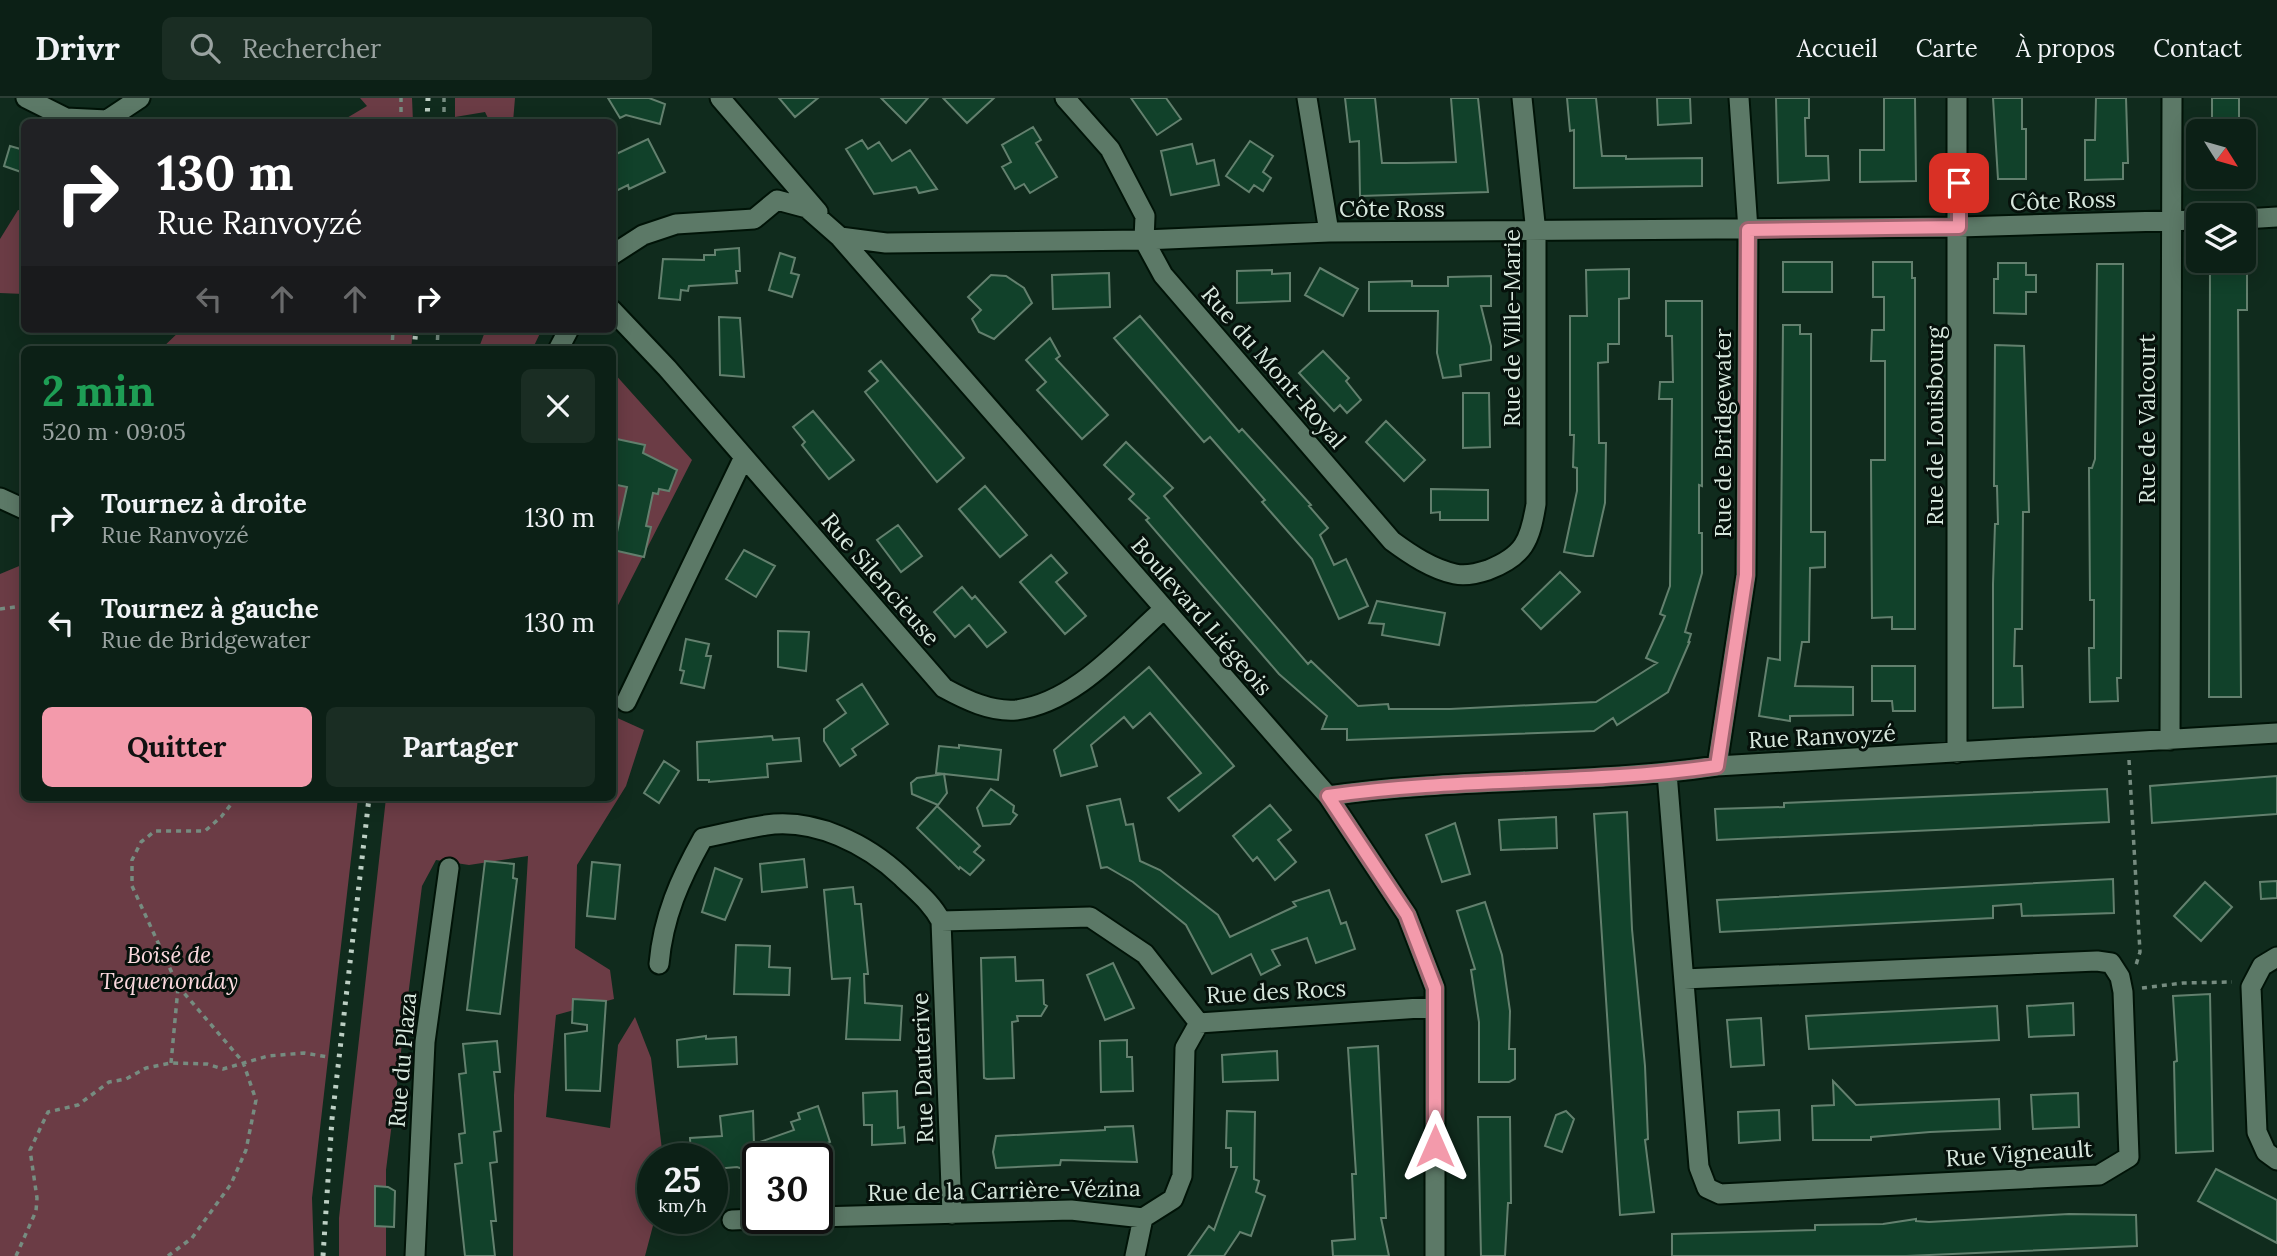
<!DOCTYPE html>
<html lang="fr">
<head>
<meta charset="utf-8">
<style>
  body { margin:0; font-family:Lora,serif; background:#1a2d23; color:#f1f3f6; height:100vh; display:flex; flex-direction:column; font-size:26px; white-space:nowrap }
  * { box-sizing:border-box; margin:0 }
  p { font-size:23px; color:#9aa3a1 }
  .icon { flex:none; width:38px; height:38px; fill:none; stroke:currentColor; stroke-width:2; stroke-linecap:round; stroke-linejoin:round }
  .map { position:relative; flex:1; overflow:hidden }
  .panel { position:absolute; left:21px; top:248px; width:595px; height:455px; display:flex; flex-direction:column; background:#0c2016; border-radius:10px; box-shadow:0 4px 18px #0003,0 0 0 2px #2c3e35 }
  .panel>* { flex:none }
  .hud { position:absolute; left:21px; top:21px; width:595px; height:214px; border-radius:10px; box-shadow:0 4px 18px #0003,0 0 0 2px #2c3e35; background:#202124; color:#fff; overflow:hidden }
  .needle { width:46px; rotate:127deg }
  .controls { position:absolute; left:2186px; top:21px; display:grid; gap:14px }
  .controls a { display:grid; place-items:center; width:70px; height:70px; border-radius:10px; background:#0c2016; box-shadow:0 4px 18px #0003,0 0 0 2px #2c3e35; font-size:35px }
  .speed { position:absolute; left:637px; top:1045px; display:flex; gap:14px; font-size:35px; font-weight:700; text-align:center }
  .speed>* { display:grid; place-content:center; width:91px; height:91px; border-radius:50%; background:#0c2016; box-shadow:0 4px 18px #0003,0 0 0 2px #2c3e35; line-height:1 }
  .speed small { font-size:18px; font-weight:400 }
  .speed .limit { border:4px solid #111; border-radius:10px; background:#fff; color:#111 }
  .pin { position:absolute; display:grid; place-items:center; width:60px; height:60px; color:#fff; margin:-30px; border-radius:14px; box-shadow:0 4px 10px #0006 }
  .me { position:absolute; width:77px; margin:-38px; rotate:0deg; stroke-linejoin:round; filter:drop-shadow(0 0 5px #0008) }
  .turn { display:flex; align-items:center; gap:24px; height:147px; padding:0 21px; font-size:32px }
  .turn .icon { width:91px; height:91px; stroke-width:2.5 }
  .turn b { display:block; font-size:49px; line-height:60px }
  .lanes { display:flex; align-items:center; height:66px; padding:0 21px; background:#0003; justify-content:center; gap:35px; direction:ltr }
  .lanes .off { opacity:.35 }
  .round { display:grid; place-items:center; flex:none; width:74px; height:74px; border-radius:10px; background:#1a2d23 }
  .summary { display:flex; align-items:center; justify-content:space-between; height:119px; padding:0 21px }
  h1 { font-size:42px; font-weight:700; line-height:52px; color:#1e9e55 }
  .primary-button { display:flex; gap:14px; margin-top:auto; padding:14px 21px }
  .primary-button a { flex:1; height:80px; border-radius:10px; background:#f39aab; color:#111; font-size:28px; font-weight:700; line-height:80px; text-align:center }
  .primary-button a+a { background:#1a2d23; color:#f1f3f6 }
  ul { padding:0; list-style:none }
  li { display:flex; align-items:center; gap:21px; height:105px; padding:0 21px }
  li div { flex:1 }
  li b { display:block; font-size:26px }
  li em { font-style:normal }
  header { display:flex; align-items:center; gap:42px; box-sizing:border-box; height:98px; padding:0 35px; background:#0c2016; border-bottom:2px solid #2c3e35 }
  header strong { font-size:33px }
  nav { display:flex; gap:38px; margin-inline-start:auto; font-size:24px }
  .search { width:490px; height:63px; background:#1a2d23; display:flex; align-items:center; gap:18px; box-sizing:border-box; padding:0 24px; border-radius:10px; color:#9aa3a1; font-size:26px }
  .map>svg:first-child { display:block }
</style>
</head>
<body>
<header>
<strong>Drivr</strong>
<div class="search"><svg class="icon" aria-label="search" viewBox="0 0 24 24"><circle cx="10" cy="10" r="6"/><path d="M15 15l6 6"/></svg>Rechercher</div>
<nav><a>Accueil</a><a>Carte</a><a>À propos</a><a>Contact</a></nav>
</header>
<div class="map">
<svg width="2277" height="1158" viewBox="0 0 2277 1158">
  <rect width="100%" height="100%" fill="#102b1d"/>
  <path fill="#6b3c45" d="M360,0H412L413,24H340L367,8Z
    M455,0H515L513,24H490L485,14L455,19Z
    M18,112L24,113V196L0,195V141Z
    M182,231H413L411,252H160Z
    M486,231H542L532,252H478Z
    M613,274L692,362L613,517Z
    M24,466V700H358L312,1100L314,1158H0V476Z
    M613,618L644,632L626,688L577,767L575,850L610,872L614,901L556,917L546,1019L610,1030L618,947L635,919L651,960L663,1060H653L655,1120L645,1158H513L514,997L528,758L469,767L436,762L422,788L386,1072V1158H339V1120L386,700H612Z"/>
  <path fill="#11412a" stroke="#63806e" stroke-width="2" d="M608,0H649L665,6L660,26L626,17L620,20Z
    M779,0H818L795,19Z
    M881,0H928L906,25Z
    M943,0H994L967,25Z
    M1131,0H1166L1181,21L1157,37Z
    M1345,0H1375L1382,65H1406L1456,64L1451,0H1478L1488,94L1360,98L1359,43L1350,44Z
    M1567,0H1596L1602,58H1626V61L1702,60V88L1574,90V32L1570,33Z
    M1657,0H1690L1691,25L1658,27Z
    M1776,0H1809V20H1805L1806,58H1828L1829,82L1778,85Z
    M1884,0H1915L1916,83L1860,84V52H1884Z
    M1993,0H2022V31H2026V81H1998Z
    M2096,0H2126L2128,65H2123V81L2085,82V42H2095Z
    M2212,0H2239V33H2212Z
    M1033,29L1041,42L1036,45L1057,79L1030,95L1024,86L1015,91L1002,69L1011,64L1002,47Z
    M648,41L665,74L629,91L628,87L612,95V58Z
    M862,42L868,51L879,44L892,63L910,52L937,91L919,95L916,89L874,96L846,51Z
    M1250,43L1273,58L1263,74L1271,80L1263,93L1254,87L1249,94L1226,78Z
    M1192,46L1197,66L1214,62L1219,87L1171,97L1161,53Z
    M10,48L24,52V75L4,68Z
    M739,150L740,173H736L737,185L689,188L688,193L681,192L680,202L659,200L663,161L704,162V157H715V152Z
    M780,155L795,160L791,175L799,177L792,199L769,192Z
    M2210,163H2239V171H2247V212H2238L2241,599H2209Z
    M1783,164H1832V194H1783Z
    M1873,164H1912V180H1915V531H1892V519L1872,520L1871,362H1885V263H1871L1872,232H1884V199H1873Z
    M1998,165H2026V177H2036V194H2026V216L1994,215V181H1998Z
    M2097,166H2123L2121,580H2117L2118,603L2090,604L2089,550H2094V502H2090L2089,370H2092L2095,361Z
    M1320,170L1358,191L1343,218L1305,197Z
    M1629,171V200L1619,201V246H1608V264L1598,265L1599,345H1606L1605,405L1593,458H1586L1564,454L1577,393V370L1573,369L1574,337H1570V218H1587L1586,172Z
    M1272,172V176L1290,175V203L1237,205V173Z
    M1109,175L1110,209L1053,211L1052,177Z
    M991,177L1006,178L1024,190L1032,205L994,241L979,234L972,221L981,212L968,199Z
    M1491,178V208H1481L1491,248V262L1460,267L1461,278L1443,280L1437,255L1438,213H1369V184L1412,183V188H1448V179Z
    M1666,203H1702V388L1699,387V435H1702V475L1685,534L1691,536L1688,545L1690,543L1668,594L1617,627L1613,620L1594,633L1347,642V631H1322L1327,618L1279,576L1146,422L1149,420L1129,401L1134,396L1104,367L1126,344L1173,390L1164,398L1308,566L1311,563L1358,608L1388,606L1389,611H1450L1596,604L1657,565L1646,560L1665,518L1660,516L1670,488L1672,301H1659L1660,284H1673L1672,238H1666Z
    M1140,218L1239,334L1242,331L1311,407L1309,408L1328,430L1320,437L1334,467L1346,461L1368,508L1339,521L1312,461L1262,404L1265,402L1210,339L1204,344L1114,240Z
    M719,219L740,220L744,279L720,277Z
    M1783,227H1800V236H1811V434H1825V469L1810,470L1809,544H1802L1795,588L1853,589V617L1790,618V623L1759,618L1768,560L1780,562Z
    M1050,240L1060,258L1056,261L1108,317L1082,341L1037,292L1046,284L1026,262Z
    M1995,247L2024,248L2029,414H2023L2022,531H2015L2014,568H2022L2023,609L1993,610V486L1995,426H1998L1997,388H1994Z
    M1323,253L1349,280L1346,283L1361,302L1347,315L1340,307L1334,313L1299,275Z
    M881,263L964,360L937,384L865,294L878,283L869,273Z
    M1463,295H1489L1490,349L1463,350Z
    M813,313L854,362L829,381L802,347L805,344L793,329Z
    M1386,323L1425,362L1404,383L1366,344Z
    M612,340L645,347L643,355L677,372L669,393L659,391L658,396L653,395L646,428L651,429L644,459L613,452L627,389L612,386Z
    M985,388L1027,437L1000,459L959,411Z
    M1431,391L1488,392V422H1440V414L1431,415Z
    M898,427L922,458L901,474L877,442Z
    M744,452L775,468L756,499L726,481Z
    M1051,457L1067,475L1056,484L1086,518L1065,536L1020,484Z
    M1560,474L1580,494L1541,531L1522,511Z
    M962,489L972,501L975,498L1006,534L987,549L969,527L955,539L934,514Z
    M1377,503L1445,515L1439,547L1382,537L1384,526L1369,525Z
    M778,533L809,534L806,573L778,569Z
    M686,541L709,546L706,558H711L704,590L681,585L684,573L680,572Z
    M1872,568H1915V613H1893L1892,603H1872Z
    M1149,569L1234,668L1179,713L1168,700L1201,675L1150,615L1133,630L1124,619L1091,647L1097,668L1061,678L1054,652Z
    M862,586L888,626L852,651L856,657L840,668L824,643V631L846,615L837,602Z
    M772,638L773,642L799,640L801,663L767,666L768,679L709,684V682H698L697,644Z
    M959,647L1001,652L998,682L936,675L939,648L959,650Z
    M664,663L679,673L659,705L644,695Z
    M944,676L947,695L938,707L912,696L911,685L917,680Z
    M2277,678V716L2152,725L2150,688Z
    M991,691L1014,708L1013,714L1017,717L1010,726L983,728L977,710Z
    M2107,691L2109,724L1717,742L1715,711L1784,709V705Z
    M1120,701L1126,727L1133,726L1140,763L1160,772L1218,817L1230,839L1296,808L1293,804L1329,792L1341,826L1346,824L1355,851L1316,865L1307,840L1272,852L1280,867L1261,877L1251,856L1212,876L1186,827L1133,784L1107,769L1101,770L1087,708Z
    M1270,707L1291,732L1278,742L1296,764L1275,782L1257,759L1253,763L1233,738Z
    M937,708L980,748L974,754L984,762L970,777L960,769L959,771L917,730Z
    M1627,714L1632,831L1645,968L1648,1041L1645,1042L1654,1114L1620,1117L1594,716Z
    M1556,719L1557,750L1501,752L1499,722Z
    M1455,725L1470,776L1442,784L1426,737Z
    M804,761L807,789L762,794L760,766Z
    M485,763L514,766L513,780L517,781L500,916L467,912Z
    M592,764L620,767L615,821L587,818Z
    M715,770L742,781L725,822L702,814Z
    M2113,781L2114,815L2022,818L2021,806L1993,808V820L1720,834L1717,802Z
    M2277,783V800L2261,801L2260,784Z
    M2205,784L2232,809L2201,843L2174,818Z
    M853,789L855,806H861L868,876H864L865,905L902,908L900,942L846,941L850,880L832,881L824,792Z
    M1485,804L1502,857L1510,913L1509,951H1515V981L1509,984H1479V924L1471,872L1475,871L1457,813Z
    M736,847L770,848L769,869L790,870L789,897L734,896Z
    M1015,859L1016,883L1043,882L1044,906L1047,908L1041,918H1017L1018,923L1012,924L1014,980L987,981L984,980L981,860Z
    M1113,865L1134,910L1105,922L1087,877Z
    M2210,896L2213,1053L2176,1055L2174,964L2177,963L2173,898Z
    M573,901L606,903L600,993L566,992L565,936L587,933V927L572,925Z
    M2073,905L2074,937L2029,939L2027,908Z
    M1997,908L1999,942L1809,951L1806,918Z
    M1761,920L1764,967L1731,969L1727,922Z
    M706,938V941L736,939L737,966L678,969L677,942Z
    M1127,942V959H1132L1133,993L1101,994L1100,943Z
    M497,943L500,974H494L501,1033L494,1034L497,1064L490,1065L496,1123H491L495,1158H465L455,1066L462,1065L459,1036L465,1035L459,976L466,975L463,946Z
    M1378,948L1386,1120H1381L1389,1158H1333L1332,1143L1355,1141L1352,1076H1356L1348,950Z
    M1277,953L1278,982L1223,984L1222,957Z
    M1833,983L1856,1007L1999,1001L2000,1031L1930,1034L1871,1039V1042H1813L1812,1008L1834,1007Z
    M897,993L898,1030L904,1029L905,1045L872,1047V1027H864L863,995Z
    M2078,995L2079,1029L2033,1031L2031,997Z
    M818,1008L830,1044L801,1054L804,1060H758V1076L737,1069L715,1071L712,1060H691L690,1040L722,1038L720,1018L753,1013L754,1046L794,1032L791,1024L800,1021L798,1015Z
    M1779,1012L1780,1042L1739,1045L1738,1014Z
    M1227,1013L1255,1014L1254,1081L1259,1083L1256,1094L1265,1098L1251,1138L1240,1134L1224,1158H1188L1209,1128L1214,1132L1237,1069H1231V1050H1226Z
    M1566,1013L1574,1021L1562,1054L1545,1048L1556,1017Z
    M1478,1019H1510L1511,1105H1508L1505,1158H1481Z
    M1133,1028L1137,1064L1061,1062L1060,1067L996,1070L993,1054L996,1038L1105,1032V1029Z
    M2216,1071L2277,1102V1145L2198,1103Z
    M375,1088L388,1089L395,1093L394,1129L375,1128Z
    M2069,1116L2136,1117L2137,1148L1906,1158H1672V1136L1815,1132V1127L1883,1126L1916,1121V1123L1929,1124Z"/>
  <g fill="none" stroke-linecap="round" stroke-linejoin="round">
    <defs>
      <path id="minor" d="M26,0L66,20L107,22L140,0
        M720,0L818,114
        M1065,0L1110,51L1145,118L1144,142L1163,177L1392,443C1411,457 1432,471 1455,476C1465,478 1479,475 1488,472C1524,458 1530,443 1536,406V135L1522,0
        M1307,0L1329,134
        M2244,121L2277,119
        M838,137L1328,698L1407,817L1435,890V1158
        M612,157L643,137L676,126L754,121L777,102L807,110L840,139L886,145L1144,142L1329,134L1959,129L2198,122
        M612,212L667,270L944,590C966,602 991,614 1016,612C1075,605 1122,548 1163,512
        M558,252L569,231
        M0,400L24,411
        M626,604L743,361
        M2170,642L2172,0
        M1957,655V0
        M1717,668L1746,477L1748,132L1739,0
        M1667,675L1699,1069L1707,1090L1720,1096L2099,1077L2129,1059L2123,894L2120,879L2111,865L2097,863L1684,881
        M1328,698C1457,679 1588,687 1717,668L2277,635
        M941,823L1090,819L1145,856L1199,925
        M2277,859L2262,868L2251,889L2257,1034L2266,1054L2277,1062
        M659,866C663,819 680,781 703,740C724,736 745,730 766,727C815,720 867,746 902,779C916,793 932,805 941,823L952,1116
        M1199,925L1435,909
        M817,1119L1071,1112L1143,1120L1173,1101L1182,1078L1185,950L1199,925
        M732,1122L788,1120
        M415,1158L425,944L449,770
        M1135,1158L1143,1120"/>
    </defs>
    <use href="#minor" stroke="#001307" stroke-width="23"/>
    <path stroke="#768c80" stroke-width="3.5" stroke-dasharray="5 5" stroke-linecap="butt" d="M401,24V0
      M444,24V0
      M392,252L393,231
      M437,252L438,231
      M0,511L23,508L24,522
      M2129,662L2140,854L2136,867
      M2142,890L2183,885L2232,884
      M171,965L178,890
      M16,1158L36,1113L37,1100L30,1052L48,1014L78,1007L109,984L126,981L146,970L171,965L207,966L223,971L268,958L304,955L328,959
      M168,1158L192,1140L231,1086L246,1052L256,1002L243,964L178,888L132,788V762L141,744L155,733H205L221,719L236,700"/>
    <use href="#minor" stroke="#5c7967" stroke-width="19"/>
    <path stroke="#bdcfc4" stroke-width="5" stroke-dasharray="3.5 7" stroke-linecap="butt" d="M427,24L428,0
      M414,252L416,231
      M323,1158L332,1021L369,700"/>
  </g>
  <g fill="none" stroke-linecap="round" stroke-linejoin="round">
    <defs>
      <path id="route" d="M1435,1048V890L1407,817L1328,698C1457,679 1588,687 1717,668L1746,477L1748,132L1959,129V85"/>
    </defs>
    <use href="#route" stroke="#9e646f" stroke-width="18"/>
    <use href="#route" stroke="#f39aab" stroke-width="12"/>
  </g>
  <g text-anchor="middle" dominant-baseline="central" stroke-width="6" stroke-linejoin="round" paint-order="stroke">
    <g font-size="23" fill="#d8e8de" stroke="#06110b">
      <text transform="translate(2063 102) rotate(-2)">Côte Ross</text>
      <text x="1392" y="110">Côte Ross</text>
      <text transform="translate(1511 230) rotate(-90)">Rue de Ville-Marie</text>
      <text transform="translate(1274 269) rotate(49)">Rue du Mont-Royal</text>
      <text transform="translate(2146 321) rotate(-90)">Rue de Valcourt</text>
      <text transform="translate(1934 328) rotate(-90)">Rue de Louisbourg</text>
      <text transform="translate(1722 335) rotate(-90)">Rue de Bridgewater</text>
      <text transform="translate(881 481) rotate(49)">Rue Silencieuse</text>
      <text transform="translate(1202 518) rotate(49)">Boulevard Liégeois</text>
      <text transform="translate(1822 638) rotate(-3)">Rue Ranvoyzé</text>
      <text transform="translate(1276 893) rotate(-3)">Rue des Rocs</text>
      <text transform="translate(402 962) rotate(-85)">Rue du Plaza</text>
      <text transform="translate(922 970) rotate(-92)">Rue Dauterive</text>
      <text transform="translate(2019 1055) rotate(-4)">Rue Vigneault</text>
      <text transform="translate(1004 1092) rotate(-1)">Rue de la Carrière-Vézina</text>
    </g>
    <g font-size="23" font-style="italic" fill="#fbd9de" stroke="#06110b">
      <text x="169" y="856">Boisé de<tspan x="169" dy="26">Tequenonday</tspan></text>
    </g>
  </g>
</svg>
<div class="controls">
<a><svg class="needle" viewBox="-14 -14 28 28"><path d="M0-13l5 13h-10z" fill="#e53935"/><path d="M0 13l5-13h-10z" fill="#9aa3a1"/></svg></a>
<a><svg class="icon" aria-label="layers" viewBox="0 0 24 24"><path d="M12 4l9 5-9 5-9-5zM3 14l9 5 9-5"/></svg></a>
</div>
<div class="speed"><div>25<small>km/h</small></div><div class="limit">30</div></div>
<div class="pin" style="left:1959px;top:85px;background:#d93025"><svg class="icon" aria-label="arrive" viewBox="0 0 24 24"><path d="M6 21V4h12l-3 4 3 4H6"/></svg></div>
<svg class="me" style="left:1435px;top:1048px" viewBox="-20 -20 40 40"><path d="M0-17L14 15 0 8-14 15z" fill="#f39aab" stroke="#fff" stroke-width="4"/></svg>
<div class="hud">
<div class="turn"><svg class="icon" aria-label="right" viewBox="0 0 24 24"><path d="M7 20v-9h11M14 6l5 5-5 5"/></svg><div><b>130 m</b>Rue Ranvoyzé</div></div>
<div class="lanes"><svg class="icon off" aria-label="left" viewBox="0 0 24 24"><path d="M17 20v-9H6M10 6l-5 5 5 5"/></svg><svg class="icon off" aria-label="ahead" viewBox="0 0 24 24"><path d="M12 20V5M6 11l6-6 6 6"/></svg><svg class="icon off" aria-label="ahead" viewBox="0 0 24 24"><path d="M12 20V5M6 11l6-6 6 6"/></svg><svg class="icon" aria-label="right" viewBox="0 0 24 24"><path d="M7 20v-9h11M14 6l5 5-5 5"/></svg></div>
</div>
<section class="panel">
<div class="summary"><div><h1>2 min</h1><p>520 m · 09:05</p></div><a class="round"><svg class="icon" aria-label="close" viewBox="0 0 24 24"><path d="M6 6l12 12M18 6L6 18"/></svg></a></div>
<ul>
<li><svg class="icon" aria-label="right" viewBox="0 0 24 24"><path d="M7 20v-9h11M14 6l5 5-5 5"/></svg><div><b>Tournez à droite</b><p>Rue Ranvoyzé</p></div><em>130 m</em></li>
<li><svg class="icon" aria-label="left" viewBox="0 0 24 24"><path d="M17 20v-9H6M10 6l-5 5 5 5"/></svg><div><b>Tournez à gauche</b><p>Rue de Bridgewater</p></div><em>130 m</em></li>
</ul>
<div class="primary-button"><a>Quitter</a><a>Partager</a></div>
</section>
</div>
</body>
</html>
